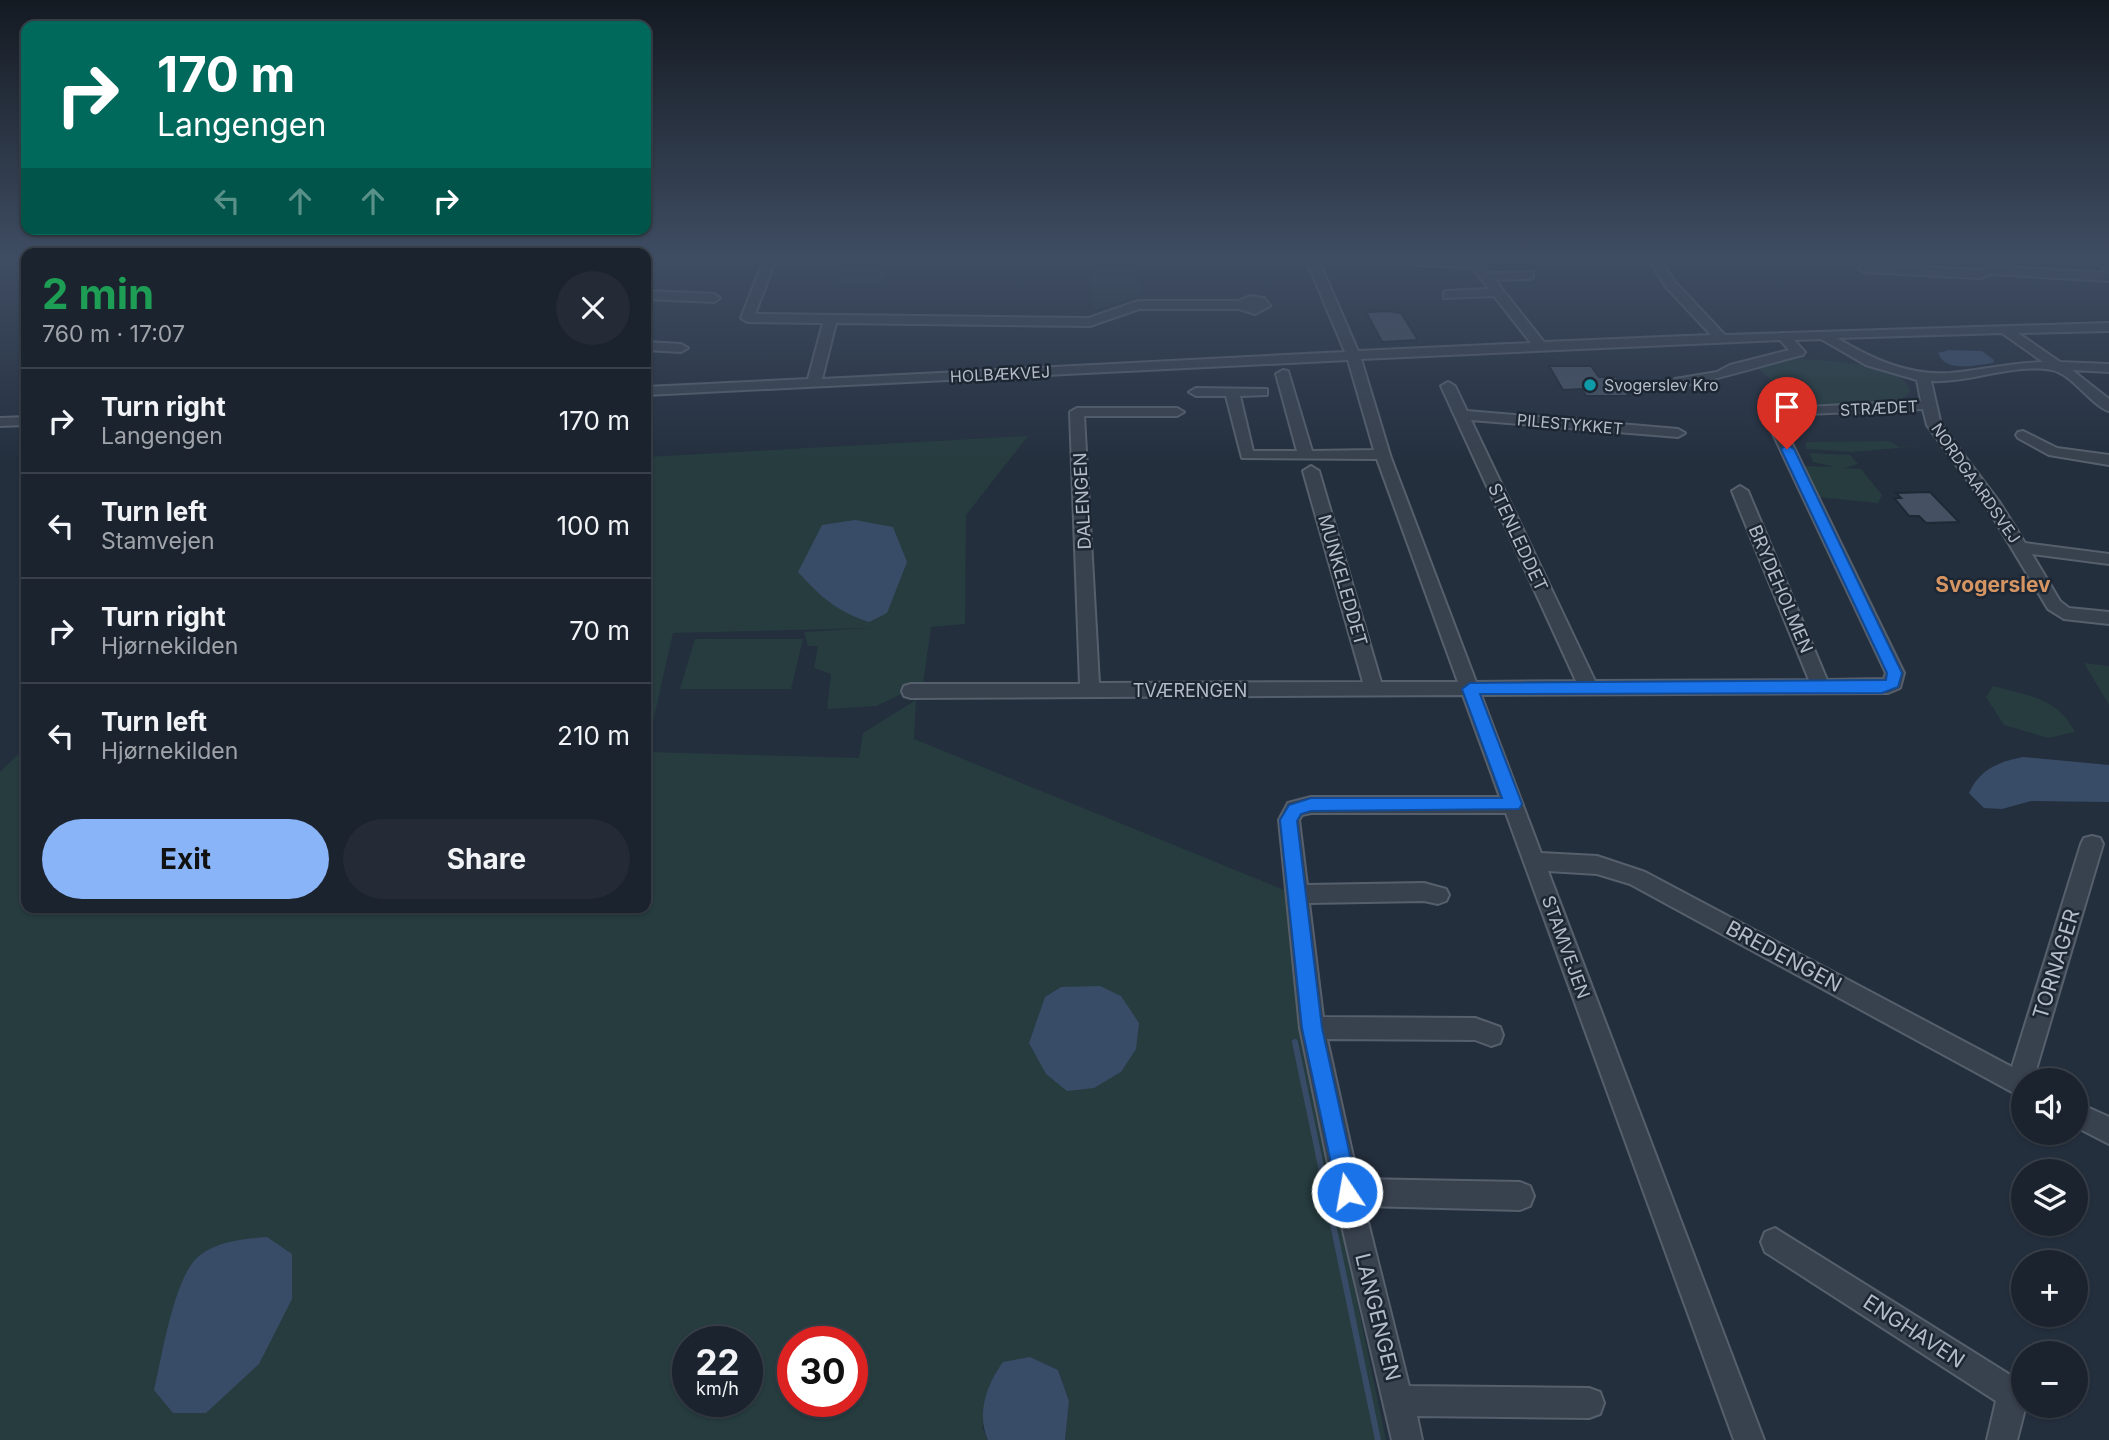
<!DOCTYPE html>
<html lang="en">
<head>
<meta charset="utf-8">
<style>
  body { margin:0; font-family:Inter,sans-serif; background:#242b36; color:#f1f3f6; height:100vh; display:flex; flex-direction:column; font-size:26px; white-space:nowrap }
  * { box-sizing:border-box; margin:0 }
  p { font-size:23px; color:#a0a4aa }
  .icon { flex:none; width:38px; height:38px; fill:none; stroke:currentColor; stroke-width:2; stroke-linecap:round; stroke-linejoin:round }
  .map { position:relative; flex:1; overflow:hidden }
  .drawer { position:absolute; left:21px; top:248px; width:630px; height:665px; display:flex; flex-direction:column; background:#1b232e; border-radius:14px; box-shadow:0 2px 5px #0004,0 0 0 2px #39404a }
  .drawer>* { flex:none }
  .hud { position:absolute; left:21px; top:21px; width:630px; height:214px; border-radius:14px; box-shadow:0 2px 5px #0004,0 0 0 2px #39404a; background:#00695c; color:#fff; overflow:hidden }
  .buttons { position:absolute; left:2011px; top:1068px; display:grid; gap:14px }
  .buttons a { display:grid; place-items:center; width:77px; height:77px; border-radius:50%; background:#1b232e; box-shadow:0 2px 5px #0004,0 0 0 2px #39404a; font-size:35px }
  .speed { position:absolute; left:672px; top:1326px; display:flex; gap:14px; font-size:35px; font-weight:700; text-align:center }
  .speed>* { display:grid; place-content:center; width:91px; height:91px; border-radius:50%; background:#1b232e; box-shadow:0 2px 5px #0004,0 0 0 2px #39404a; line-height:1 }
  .speed small { font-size:18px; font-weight:400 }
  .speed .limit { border:10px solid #d22; background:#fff; color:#111 }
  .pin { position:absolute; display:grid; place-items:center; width:60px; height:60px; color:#fff; margin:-72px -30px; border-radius:50% 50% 50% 0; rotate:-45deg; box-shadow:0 0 7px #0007 }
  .pin .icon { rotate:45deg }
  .me { position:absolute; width:77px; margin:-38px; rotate:348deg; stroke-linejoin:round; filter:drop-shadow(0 0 5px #0008) }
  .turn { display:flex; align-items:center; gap:24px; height:147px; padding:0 21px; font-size:32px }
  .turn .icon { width:91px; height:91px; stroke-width:2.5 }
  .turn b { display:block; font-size:49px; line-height:60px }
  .lanes { display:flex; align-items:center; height:66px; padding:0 21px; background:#0003; justify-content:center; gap:35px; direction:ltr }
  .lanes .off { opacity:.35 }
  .round { display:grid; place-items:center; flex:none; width:74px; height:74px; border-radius:37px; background:#242b36 }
  .head { display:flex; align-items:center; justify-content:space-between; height:119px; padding:0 21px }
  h1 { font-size:42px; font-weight:700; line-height:52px; color:#1e9e55 }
  .action { display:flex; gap:14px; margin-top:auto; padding:14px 21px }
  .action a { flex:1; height:80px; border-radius:42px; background:#8ab4f8; color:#111; font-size:28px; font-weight:700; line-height:80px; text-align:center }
  .action a+a { background:#242b36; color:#f1f3f6 }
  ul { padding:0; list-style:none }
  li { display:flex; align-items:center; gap:21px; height:105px; padding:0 21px; border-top:2px solid #39404a }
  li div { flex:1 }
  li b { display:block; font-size:26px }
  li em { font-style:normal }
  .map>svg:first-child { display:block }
</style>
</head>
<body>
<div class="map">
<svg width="2109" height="1440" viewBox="0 0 2109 1440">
  <rect width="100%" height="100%" fill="#242f3e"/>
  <path fill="#263c3f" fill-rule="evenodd" d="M979,259H1143L1135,262L1140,296L1093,310L1089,267H978Z
    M845,265H888L884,283H839Z
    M1798,359C1822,361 1904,361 1910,391C1900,409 1859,402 1841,402L1844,407H1801L1753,364Z
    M1028,436L966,515L965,624L931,627L923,684L876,706L827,709L831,674L814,668L818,646H808L804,632L871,628L673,633L646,752L859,758L863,733L916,700L914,739L1284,890L1301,1032L1386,1440H1065L1069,1401L1058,1370L1030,1357L982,1427L988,1440H0V772L26,747V908H646V457ZM688,1342H747V1402H688ZM793,1342H852V1402H793Z
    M1889,441L1899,447L1930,445L1852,452L1806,449V442Z
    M1809,453L1850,455L1858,464L1844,468L1861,469L1882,495L1878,503L1818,497L1803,466L1835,467L1813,462Z
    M695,639H803L791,689H680Z
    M2084,663L2109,666V705Z
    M1993,686C2030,697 2056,696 2075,732L2048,738L2004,725L1986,697Z"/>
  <path fill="#394c67" d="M1949,350L1982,351L1994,360L1993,363C1976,365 1945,373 1938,353Z
    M855,520L893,527L907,562L887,613L869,622C836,611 821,597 798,572L822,525Z
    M2023,757L2109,765V802L2031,801L2002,809L1984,808L1969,793C1980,769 1998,762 2023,757Z
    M1100,986L1121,996L1139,1023L1136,1049L1121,1072L1094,1088L1067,1091L1046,1074L1029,1043L1045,997L1061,987Z
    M267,1237L292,1254V1299L259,1364L206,1413H173L154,1390C162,1357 174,1276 199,1256C217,1241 244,1239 267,1237Z
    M1030,1357L1058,1370L1069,1401L1065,1440H988C976,1413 987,1384 1003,1362Z"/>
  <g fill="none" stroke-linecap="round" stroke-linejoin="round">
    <path stroke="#394c67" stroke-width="6" d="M1295,1042L1378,1440"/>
  </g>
  <path fill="#455162" stroke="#1f2835" stroke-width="2" d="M1389,311L1401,313L1418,340L1382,342L1366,312Z
    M1549,366H1591L1599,377H1616L1629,396H1586L1582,389L1563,390Z
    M1930,492L1959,522L1926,523L1919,516H1909L1894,498H1901L1896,493Z"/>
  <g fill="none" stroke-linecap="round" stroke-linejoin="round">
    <defs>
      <path id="minor" d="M764,259H776L755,314L1089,318L1138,301H1238L1250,296L1264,298L1270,306L1255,314L1239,309H1139L1090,326L836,323L822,379L1345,352L1306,259H1318L1358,351L1531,343L1494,296L1444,298V292L1448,291L1489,289L1472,267L1415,265L1411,263L1410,259H1478L1489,273L1533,272V278L1529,279L1495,280L1544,342L1711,335L1666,287L1648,259H1660L1675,282L1725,335L2109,323V331L2018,333L2060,362L2109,364V372L2072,370L2109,399V411C2093,407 2071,373 2052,370C2012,363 1971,383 1931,381L1941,425L2000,503L2025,543L2109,554V564L2032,554L2060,601L2069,608L2109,612V624L2064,619L2048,609L1987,507L1927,425L1923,409L1783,415V409L1788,408L1921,401L1917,380L1866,365L1821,339L1794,340L1805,352L1803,355C1761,365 1722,379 1680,386L1675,385V379L1717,372L1730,365L1789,350L1780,340L1361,359L1391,458L1476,682L1576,681L1441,386L1448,382L1455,386L1467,411L1678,429L1685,433L1678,437L1471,420L1595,681L1809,680L1732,491L1740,486L1748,491L1827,680L1884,679L1886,673L1766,419L1773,415L1780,419L1904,673L1900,688L1888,693L1481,695L1541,853L1597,856L1645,872L2012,1067L2081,844L2084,838L2092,836L2100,838L2103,844L2033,1080H2023V1098L1630,884L1597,874L1548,871L1764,1440H1734L1506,813H1311L1302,815L1299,820L1307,885L1424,883L1446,889L1449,895L1446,901L1438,904L1424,901L1309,903L1323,1017L1475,1018L1500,1027L1503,1035L1500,1043L1491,1046L1475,1040L1327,1039L1358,1179L1520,1182L1530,1186L1534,1196L1530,1206L1520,1210L1364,1206L1409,1386L1589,1388L1600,1392L1604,1403L1600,1414L1589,1418L1417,1416L1422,1440H1392L1334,1192L1300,1028L1279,820L1288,803L1311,797H1500L1463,695L911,698L904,696L902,691L904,686L911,684H1080L1070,412L1077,408H1177L1184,412L1177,416H1084L1099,683L1363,682L1303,471L1311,466L1319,471L1381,682H1458L1377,459L1242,458L1226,396H1196L1189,392L1196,388L1267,389V395L1240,396L1253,451H1297L1276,374L1283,370L1288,371L1312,451L1374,450L1348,360L646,395V387L808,379L823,323L747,322L741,318ZM2002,333L2043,362C2011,363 1981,370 1950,373C1909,376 1872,359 1837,338Z
        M2092,259H2105L2109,263V281L1991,274L1980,278L1864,272L1858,268L1864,264L1979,270L1990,266L2108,273Z
        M646,291L714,294L720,298L714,302L646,299Z
        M646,342L681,344L688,348L681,352L646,350Z
        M26,417V425L0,426V418Z
        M2023,431L2057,448L2109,455V465L2049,455L2018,438L2016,435L2018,432Z
        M2076,1102L2109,1117V1144L2076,1127Z
        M1775,1228L2023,1383V1405H2026L2017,1440H1987L1996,1401L1765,1252L1761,1242L1765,1232Z"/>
    </defs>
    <use href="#minor" stroke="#565f6c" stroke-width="4"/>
    <use href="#minor" fill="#38414e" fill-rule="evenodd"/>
  </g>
  <linearGradient id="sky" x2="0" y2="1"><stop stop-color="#141a22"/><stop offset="0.56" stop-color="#3f4d63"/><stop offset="1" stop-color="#3f4d63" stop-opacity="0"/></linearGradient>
  <rect width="2109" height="461" fill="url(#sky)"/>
  <path fill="#1a73e8" stroke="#114b97" stroke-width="2" d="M1787,445L1794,449L1902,673L1898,687L1882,693L1480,694L1522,804L1519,809L1311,811L1301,814L1297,821L1322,1028L1358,1192L1355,1200L1347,1203L1339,1200L1302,1028L1280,820L1289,805L1311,798H1502L1462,689L1470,683L1886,680L1887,673L1781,449Z"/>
  <circle fill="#0f9aa8" stroke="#1d2633" stroke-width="2.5" cx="1590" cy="385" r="7"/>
  <g text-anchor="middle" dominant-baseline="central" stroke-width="5" stroke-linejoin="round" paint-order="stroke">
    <g font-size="16" fill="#b4bcc9" stroke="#1d2633">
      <text transform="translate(1000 374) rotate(-3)">HOLBÆKVEJ</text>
      <text transform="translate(1879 408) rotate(-3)">STRÆDET</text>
      <text transform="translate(1570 424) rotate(5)">PILESTYKKET</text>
      <text transform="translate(1976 483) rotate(55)">NORDGAARDSVEJ</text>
    </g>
    <g font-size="16" fill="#b4bcc9" stroke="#1d2633" text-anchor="start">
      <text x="1604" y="385">Svogerslev Kro</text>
    </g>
    <g font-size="18" fill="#b4bcc9" stroke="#1d2633">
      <text transform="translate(1082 501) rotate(-93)">DALENGEN</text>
      <text transform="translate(1518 537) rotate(65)">STENLEDDET</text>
      <text transform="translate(1343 580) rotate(74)">MUNKELEDDET</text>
      <text transform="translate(1781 589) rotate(67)">BRYDEHOLMEN</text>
      <text x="1190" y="690">TVÆRENGEN</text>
      <text transform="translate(1566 947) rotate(70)">STAMVEJEN</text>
    </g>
    <g font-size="21" font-weight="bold" fill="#d59563" stroke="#1d2633">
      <text x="1993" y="584">Svogerslev</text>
    </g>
    <g font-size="21" fill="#b4bcc9" stroke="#1d2633">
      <text transform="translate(1784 956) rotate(28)">BREDENGEN</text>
      <text transform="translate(2056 964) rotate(-73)">TORNAGER</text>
      <text transform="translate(1378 1317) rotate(76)">LANGENGEN</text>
      <text transform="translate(1914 1331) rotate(33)">ENGHAVEN</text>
    </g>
  </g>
</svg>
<div class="buttons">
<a><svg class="icon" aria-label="sound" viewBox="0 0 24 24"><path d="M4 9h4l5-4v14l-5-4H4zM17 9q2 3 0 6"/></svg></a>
<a><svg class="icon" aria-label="layers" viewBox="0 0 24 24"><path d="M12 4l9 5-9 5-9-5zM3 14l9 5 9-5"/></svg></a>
<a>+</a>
<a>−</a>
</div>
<div class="speed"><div>22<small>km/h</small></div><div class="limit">30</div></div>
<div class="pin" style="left:1787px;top:449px;background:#d93025"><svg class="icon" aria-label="arrive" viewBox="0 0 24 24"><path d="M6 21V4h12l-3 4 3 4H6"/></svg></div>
<svg class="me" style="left:1347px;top:1192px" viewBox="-20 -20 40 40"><circle r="17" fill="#1a73e8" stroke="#fff" stroke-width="3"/><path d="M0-11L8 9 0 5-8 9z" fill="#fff"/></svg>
<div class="hud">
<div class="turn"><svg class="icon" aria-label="right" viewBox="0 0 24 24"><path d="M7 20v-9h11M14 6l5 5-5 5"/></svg><div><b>170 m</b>Langengen</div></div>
<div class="lanes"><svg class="icon off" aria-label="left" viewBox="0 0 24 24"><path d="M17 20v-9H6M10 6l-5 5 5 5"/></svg><svg class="icon off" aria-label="ahead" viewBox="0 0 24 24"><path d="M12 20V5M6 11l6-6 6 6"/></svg><svg class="icon off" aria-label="ahead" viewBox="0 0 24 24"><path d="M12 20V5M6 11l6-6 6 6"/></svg><svg class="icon" aria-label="right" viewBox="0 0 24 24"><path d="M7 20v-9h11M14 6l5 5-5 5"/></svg></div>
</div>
<section class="drawer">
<div class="head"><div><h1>2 min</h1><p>760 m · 17:07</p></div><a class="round"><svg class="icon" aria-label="close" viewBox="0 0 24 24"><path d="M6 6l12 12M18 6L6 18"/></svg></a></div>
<ul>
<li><svg class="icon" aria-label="right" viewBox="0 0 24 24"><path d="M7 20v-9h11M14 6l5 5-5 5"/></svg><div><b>Turn right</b><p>Langengen</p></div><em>170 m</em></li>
<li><svg class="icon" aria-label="left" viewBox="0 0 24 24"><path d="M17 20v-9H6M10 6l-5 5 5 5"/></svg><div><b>Turn left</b><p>Stamvejen</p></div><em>100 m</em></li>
<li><svg class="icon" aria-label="right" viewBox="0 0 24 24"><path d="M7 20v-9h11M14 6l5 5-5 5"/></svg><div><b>Turn right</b><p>Hjørnekilden</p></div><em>70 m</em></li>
<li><svg class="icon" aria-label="left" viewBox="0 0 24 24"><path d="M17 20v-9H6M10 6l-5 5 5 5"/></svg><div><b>Turn left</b><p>Hjørnekilden</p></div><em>210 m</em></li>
</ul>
<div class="action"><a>Exit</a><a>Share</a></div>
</section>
</div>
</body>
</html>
